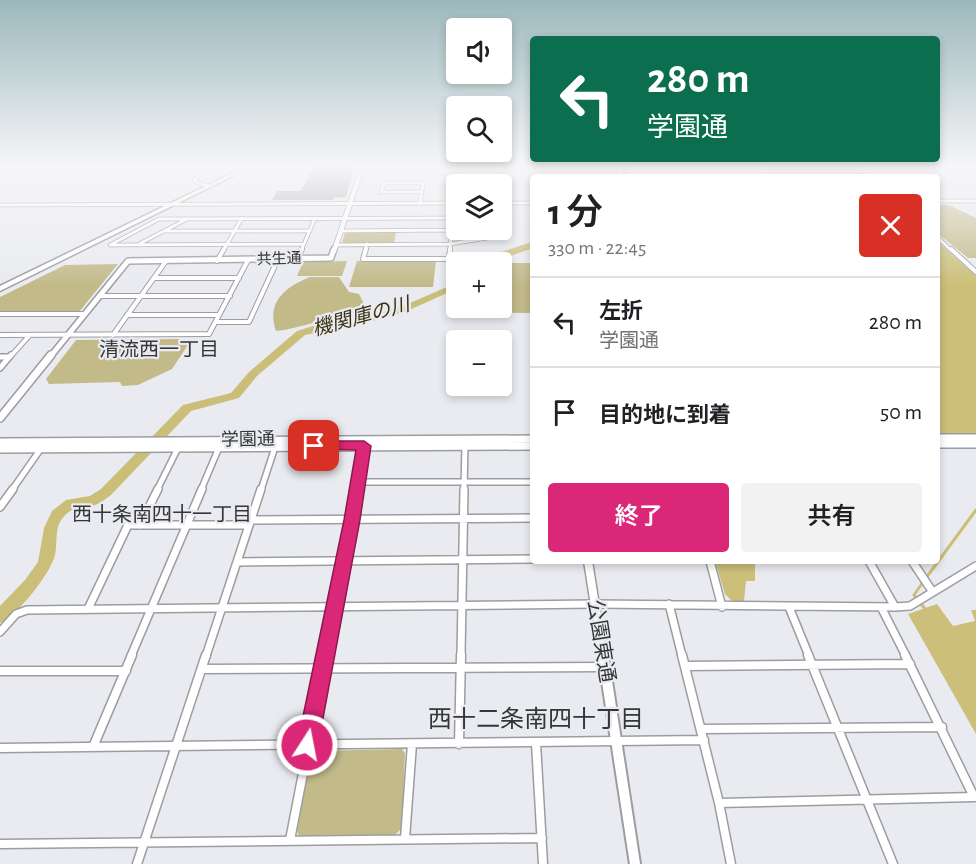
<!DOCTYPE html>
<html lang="ja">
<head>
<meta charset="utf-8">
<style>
  body { margin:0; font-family:"Alegreya Sans","Noto Sans JP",sans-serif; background:#f2f2f2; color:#202124; height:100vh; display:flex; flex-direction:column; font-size:22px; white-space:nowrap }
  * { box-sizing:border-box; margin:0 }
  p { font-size:20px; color:#757577 }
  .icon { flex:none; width:33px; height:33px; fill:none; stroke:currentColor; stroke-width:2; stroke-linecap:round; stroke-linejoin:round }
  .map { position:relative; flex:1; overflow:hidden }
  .details { position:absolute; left:530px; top:174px; width:410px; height:390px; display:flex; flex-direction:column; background:#fff; border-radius:6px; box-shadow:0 3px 9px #0003 }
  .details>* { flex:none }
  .guide { position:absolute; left:530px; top:36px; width:410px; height:126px; border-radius:6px; box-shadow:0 3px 9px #0003; background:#0b6e4f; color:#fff; overflow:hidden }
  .buttons { position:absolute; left:446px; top:18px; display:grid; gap:12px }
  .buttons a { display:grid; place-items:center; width:66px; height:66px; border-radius:6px; background:#fff; box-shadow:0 3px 9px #0003; font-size:30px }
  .pin { position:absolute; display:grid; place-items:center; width:51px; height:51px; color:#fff; margin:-26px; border-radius:12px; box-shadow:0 3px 9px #0006 }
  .me { position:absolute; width:66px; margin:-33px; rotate:11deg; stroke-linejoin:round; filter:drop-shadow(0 0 4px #0008) }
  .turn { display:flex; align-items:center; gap:21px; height:126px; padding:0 18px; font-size:27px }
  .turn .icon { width:78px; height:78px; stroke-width:2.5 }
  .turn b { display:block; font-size:42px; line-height:51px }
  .round { display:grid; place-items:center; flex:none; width:63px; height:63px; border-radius:6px; background:#f2f2f2 }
  .head { display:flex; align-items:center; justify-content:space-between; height:102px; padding:0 18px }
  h1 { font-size:36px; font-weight:600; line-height:45px }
  .action { display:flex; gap:12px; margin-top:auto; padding:12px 18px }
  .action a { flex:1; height:69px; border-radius:6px; background:#db2777; color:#fff; font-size:24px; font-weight:600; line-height:69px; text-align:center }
  .action a+a { background:#f2f2f2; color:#202124 }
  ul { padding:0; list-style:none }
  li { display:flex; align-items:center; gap:18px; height:90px; padding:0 18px; border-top:2px solid #e0e0e0 }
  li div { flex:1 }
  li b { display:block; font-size:22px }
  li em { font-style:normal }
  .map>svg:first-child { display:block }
</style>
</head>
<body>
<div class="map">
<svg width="976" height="864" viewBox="0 0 976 864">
  <rect width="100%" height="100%" fill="#eaebf0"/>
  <path fill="#c3ba8a" d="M537,165H616L619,172H538Z
    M936,205H949L976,218V258H968L936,232Z
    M348,232H396L394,243H345L342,242L345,233Z
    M347,261L342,276H297L303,262Z
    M357,261H436L433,287H349Z
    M501,263H532V313L454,312V297L456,295V308H501Z
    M118,264L79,312H0V297L65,265Z
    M310,277H339L349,292L359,294L365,306C352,322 331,318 313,323C300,326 289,330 276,331C266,302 285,287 310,277Z
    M181,339L188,345L172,369L138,385L122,386L120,382L49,384L46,379L76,340Z
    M402,749L405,753L402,828L395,835L299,836L297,831L311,756L317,751Z"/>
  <path fill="#ccbf79" d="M770,165H854L866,177H770L767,174Z
    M936,240L976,276V435H936Z
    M715,561H755V581H746L744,601H732L725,594Z
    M937,604L953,626L975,621L971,610H976V734L908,614Z"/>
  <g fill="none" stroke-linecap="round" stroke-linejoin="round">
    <path stroke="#cbbe79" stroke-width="3" d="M926,578L976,510
      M923,582L914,595L929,614L955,656"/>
    <path stroke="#cbbe79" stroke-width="4" d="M954,655L976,690"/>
    <path fill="#cbbe79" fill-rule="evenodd" d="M621,165H627L629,177H623Z
      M532,242V247L530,249C519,253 493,263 484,262L495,254Z
      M456,283V289L407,311L366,323L305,335L257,376L239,398L191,411L111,495C105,499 101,503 95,505C81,509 71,506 62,519C54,529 58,544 55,555C51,573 16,617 0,623V606L25,580L38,562L44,528L52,511L66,500L90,496L101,489L183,405L231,393L249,372L297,331L313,326L365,317L401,307Z"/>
  </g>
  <path fill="#aaabaf" d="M315,165H355L346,197L334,198L333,200H272L277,191H301Z"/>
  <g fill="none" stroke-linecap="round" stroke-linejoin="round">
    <defs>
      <path id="minor-far4" d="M207,165L195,180L197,183L211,186
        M856,165L870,177
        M458,184L503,183L504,192H501
        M936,201H976
        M501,203H532
        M420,204L423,183H384L381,192H421
        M0,205L456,203
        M479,230V239
        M164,231H310
        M340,231L451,230
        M936,236L952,251
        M139,244L187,219
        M110,245L159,219L456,218
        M110,245L304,244
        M336,245L450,244L506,235V217H501
        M223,251L242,218
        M301,251L315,218
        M365,251L367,244
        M450,251L452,218"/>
      <path id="minor-far3" d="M366,249L363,259H449L450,249
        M951,249L976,272
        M298,258L302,249
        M217,261L224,249
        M154,278H239
        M99,296H230
        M0,314H85
        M127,315H219
        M216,322H249L278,259
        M0,335L209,334L248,260
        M113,335L166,261
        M10,357L29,336"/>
      <path id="minor-far2" d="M0,357H9
        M0,368L11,355
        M358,482H532
        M12,490L42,447
        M157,490L179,446
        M201,490L220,445
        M261,490L276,444
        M357,490L364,444
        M464,490L465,443"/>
      <path id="minor-far1" d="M0,507L13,489
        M250,520L532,518
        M140,525L158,489
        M710,561L722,607
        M869,561L895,607
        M912,561L932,591
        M237,562L532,559
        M669,604L682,656
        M789,607L809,656
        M881,607L906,656
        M88,609L128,525H249
        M0,632L16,614L27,610L596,604L895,607L910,606L976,566
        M131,656L202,489
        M206,656L261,489
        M326,656L357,489
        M461,656L464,489"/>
      <path id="minor" d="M682,655L719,803L731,864
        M808,655L893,864
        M685,666L910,664
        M202,669L605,667
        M0,671H126
        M701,729L942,727
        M536,743L543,864
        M459,744L461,655
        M93,747L132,655
        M0,748L704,740
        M719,803L974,797L905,655
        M405,839L412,744
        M290,840L326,655
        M0,844L542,838
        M137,864L206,655"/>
      <path id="tertiary-far4" d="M531,165L533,177
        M334,251L363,165"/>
      <path id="tertiary-far3" d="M50,357L128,261L331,258L334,249"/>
      <path id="tertiary-far2" d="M0,418L51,355
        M936,438H976
        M0,442L532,439
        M936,444H976
        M0,449L532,446"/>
      <path id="tertiary-far1" d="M588,561L603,656"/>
      <path id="tertiary" d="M603,655L635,864"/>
      <path id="trunk" d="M249,165H255L0,291V286Z"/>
    </defs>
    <use href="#minor-far4" stroke="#9c9da1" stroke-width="4.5"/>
    <use href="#minor-far3" stroke="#9c9da1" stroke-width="6"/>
    <use href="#minor-far2" stroke="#9c9da1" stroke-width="8"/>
    <use href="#minor-far1" stroke="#9c9da1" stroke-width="10"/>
    <use href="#minor" stroke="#9c9da1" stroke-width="11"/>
    <use href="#tertiary-far4" stroke="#9c9da1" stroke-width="6"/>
    <use href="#tertiary-far3" stroke="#9c9da1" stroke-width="8"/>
    <use href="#tertiary-far2" stroke="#9c9da1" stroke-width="10"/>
    <use href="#tertiary-far1" stroke="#9c9da1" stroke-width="11"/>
    <use href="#tertiary" stroke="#9c9da1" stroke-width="14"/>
    <use href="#trunk" stroke="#9c9da1" stroke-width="3"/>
    <use href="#minor-far4" stroke="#fff" stroke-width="3"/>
    <use href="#minor-far3" stroke="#fff" stroke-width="4"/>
    <use href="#minor-far2" stroke="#fff" stroke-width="5"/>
    <use href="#minor-far1" stroke="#fff" stroke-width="7"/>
    <use href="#minor" stroke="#fff" stroke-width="8"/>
    <use href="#tertiary-far4" stroke="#fff" stroke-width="4.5"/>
    <use href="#tertiary-far3" stroke="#fff" stroke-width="5"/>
    <use href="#tertiary-far2" stroke="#fff" stroke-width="7"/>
    <use href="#tertiary-far1" stroke="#fff" stroke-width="8"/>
    <use href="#tertiary" stroke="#fff" stroke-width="10"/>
    <use href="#trunk" fill="#fff" fill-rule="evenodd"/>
  </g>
  <linearGradient id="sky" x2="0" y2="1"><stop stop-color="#9cb8bc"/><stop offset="0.58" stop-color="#f6f6f8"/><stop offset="1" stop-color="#f6f6f8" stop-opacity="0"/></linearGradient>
  <rect width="976" height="286" fill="url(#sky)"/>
  <path fill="#db2777" stroke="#8e194d" stroke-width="1.5" d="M314,441H364L371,446L360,520L318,745L315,752L307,755L300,752L297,745L344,520L356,450L309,449L307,446Z"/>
  <g text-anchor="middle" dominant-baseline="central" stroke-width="4.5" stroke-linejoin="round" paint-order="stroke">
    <g font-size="15" fill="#353637" stroke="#eaebf0">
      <text transform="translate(279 259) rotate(-2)">共生通</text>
    </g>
    <g font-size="18" fill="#353637" stroke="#eaebf0">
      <text transform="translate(248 440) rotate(-1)">学園通</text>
    </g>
    <g font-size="20" font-style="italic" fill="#393314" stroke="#eaebf0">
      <text transform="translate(361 317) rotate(-15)">機関庫の川</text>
    </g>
    <g font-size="20" fill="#353637" stroke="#eaebf0">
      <text x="159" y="350">清流西一丁目</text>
      <text x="162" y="515">西十条南四十一丁目</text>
    </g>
    <g font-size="21" fill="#353637" stroke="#eaebf0">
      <text transform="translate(601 641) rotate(81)">公園東通</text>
    </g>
    <g font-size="24" fill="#353637" stroke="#eaebf0">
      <text x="536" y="720">西十二条南四十丁目</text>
    </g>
  </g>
</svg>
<div class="buttons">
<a><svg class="icon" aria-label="sound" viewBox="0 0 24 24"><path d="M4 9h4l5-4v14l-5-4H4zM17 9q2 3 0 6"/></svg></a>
<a><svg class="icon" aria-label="search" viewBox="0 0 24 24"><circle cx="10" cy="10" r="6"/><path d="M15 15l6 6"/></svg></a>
<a><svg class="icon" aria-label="layers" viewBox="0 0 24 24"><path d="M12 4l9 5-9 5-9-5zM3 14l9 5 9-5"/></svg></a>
<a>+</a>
<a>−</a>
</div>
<div class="pin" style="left:314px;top:446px;background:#d93025"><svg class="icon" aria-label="arrive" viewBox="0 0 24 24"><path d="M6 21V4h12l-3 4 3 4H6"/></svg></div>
<svg class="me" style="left:307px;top:745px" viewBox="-20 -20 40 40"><circle r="17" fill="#db2777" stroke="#fff" stroke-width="3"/><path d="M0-11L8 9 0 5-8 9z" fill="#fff"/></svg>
<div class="guide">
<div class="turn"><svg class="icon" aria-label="left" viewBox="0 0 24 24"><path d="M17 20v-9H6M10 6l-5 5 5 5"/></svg><div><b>280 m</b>学園通</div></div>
</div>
<section class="details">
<div class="head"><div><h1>1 分</h1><p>330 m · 22:45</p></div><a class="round" style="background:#d93025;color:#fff"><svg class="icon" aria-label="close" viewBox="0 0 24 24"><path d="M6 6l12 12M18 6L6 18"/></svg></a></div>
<ul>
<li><svg class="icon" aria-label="left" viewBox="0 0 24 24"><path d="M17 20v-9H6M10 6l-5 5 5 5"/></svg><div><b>左折</b><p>学園通</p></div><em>280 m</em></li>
<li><svg class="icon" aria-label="arrive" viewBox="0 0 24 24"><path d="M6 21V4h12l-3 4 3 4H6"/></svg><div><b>目的地に到着</b></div><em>50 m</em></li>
</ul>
<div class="action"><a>終了</a><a>共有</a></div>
</section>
</div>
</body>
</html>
